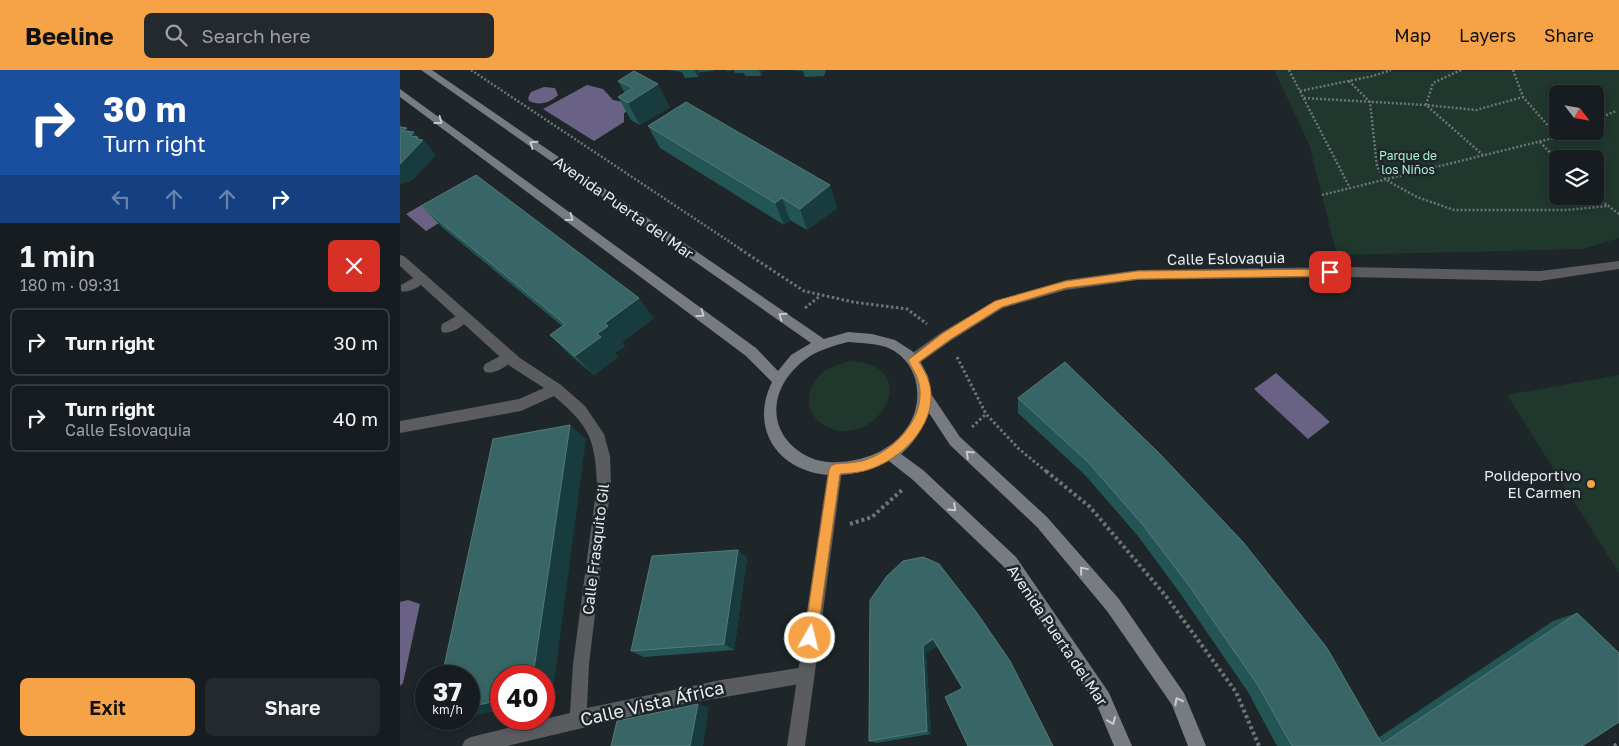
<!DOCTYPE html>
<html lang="en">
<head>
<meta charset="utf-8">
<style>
  body { margin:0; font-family:"Golos Text",sans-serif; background:#23292d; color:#f1f3f6; height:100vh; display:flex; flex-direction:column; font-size:19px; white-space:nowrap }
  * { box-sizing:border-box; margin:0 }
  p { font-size:16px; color:#9ea1a5 }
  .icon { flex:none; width:28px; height:28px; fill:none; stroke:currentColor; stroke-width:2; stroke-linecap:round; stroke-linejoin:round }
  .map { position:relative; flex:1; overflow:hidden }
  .side { display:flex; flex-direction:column; background:#161c20; width:400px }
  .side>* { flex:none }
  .hud { background:#1a4fa0; color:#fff; overflow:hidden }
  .needle { width:32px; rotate:121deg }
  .controls { position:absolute; left:1149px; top:15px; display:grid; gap:10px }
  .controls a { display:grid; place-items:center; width:55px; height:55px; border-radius:8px; background:#161c20; box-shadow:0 2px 8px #0003,0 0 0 1px #353a3e; font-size:25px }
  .speed { position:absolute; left:15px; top:595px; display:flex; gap:10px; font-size:25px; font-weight:700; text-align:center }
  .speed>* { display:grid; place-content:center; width:65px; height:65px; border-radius:50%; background:#161c20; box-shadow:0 2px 8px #0003,0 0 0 1px #353a3e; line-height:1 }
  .speed small { font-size:12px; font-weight:400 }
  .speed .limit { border:8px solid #d22; background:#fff; color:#111 }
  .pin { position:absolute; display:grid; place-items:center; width:42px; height:42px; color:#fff; margin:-21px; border-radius:10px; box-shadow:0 2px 8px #0006 }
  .me { position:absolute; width:55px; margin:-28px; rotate:8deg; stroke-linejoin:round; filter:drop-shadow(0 0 4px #0008) }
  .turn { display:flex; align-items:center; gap:18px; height:105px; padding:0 20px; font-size:22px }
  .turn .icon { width:65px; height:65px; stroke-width:2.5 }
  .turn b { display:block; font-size:35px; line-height:42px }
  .lanes { display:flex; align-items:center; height:48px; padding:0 20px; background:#0003; justify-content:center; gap:25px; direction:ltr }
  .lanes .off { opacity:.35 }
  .round { display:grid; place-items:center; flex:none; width:52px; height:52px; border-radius:8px; background:#23292d }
  .summary { display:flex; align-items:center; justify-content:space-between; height:85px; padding:0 20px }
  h1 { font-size:30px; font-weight:600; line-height:38px }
  .button { display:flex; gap:10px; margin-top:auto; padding:10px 20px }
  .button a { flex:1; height:58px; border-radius:8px; background:#f6a246; color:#111; font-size:20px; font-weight:600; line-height:58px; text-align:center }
  .button a+a { background:#23292d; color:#f1f3f6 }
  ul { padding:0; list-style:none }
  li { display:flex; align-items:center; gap:15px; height:68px; margin:0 10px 8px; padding:0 10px; border:2px solid #353a3e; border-radius:8px }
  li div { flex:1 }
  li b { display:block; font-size:19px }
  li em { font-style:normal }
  header { display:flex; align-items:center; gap:30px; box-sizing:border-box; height:70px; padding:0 25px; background:#f6a246; color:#111 }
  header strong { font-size:24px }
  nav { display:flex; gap:28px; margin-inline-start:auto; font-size:18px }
  .search { width:350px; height:45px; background:#23292d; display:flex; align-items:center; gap:12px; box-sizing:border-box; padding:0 18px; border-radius:8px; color:#9ea1a5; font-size:19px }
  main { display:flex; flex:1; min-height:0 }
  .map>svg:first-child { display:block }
</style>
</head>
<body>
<header>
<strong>Beeline</strong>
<div class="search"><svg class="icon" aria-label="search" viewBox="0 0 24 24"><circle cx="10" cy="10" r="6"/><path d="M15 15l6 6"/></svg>Search here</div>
<nav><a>Map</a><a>Layers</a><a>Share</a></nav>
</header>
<main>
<section class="side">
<div class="hud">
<div class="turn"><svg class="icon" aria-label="right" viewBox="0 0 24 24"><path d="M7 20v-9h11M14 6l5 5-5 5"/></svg><div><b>30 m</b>Turn right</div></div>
<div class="lanes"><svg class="icon off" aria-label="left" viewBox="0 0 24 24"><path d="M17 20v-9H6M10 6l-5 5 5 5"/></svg><svg class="icon off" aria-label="ahead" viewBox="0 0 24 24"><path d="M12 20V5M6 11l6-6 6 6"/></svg><svg class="icon off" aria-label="ahead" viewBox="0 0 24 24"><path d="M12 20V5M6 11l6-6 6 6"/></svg><svg class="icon" aria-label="right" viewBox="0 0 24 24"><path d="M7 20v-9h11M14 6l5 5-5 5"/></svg></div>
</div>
<div class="summary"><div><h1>1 min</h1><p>180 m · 09:31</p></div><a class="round" style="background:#d93025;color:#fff"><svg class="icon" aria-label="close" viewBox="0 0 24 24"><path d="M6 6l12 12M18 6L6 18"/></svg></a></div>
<ul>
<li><svg class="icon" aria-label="right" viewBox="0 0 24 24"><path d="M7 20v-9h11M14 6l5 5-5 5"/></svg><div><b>Turn right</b></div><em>30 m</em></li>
<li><svg class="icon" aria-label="right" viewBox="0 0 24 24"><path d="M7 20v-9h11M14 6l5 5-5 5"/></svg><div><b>Turn right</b><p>Calle Eslovaquia</p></div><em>40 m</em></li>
</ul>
<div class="button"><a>Exit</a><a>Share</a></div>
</section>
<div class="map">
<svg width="1219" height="676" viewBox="0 0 1219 676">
  <rect width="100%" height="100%" fill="#1e262a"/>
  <path fill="#1f372c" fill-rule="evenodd" d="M874,0L957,2L1219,0V168L1183,179L937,185L909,74ZM1158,24H1195V61H1158ZM1158,89H1195V126H1158Z
    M451,291C528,296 475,383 425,356C401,343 406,314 426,300C434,295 442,293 451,291Z
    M1219,305V503L1107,325Z"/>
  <path fill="#696284" d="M187,15L203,19L213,30L223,32L232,39L224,43V52L194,71L143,39Z
    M144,17L155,18L158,25C150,33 139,36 129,31L128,28L131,22Z
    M27,132L47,148L26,161L6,144Z
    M876,303L930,352L908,369L854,319Z
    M8,530L20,534L3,613L0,616V532Z"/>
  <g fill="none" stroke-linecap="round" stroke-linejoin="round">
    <path stroke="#6e7578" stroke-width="2.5" stroke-dasharray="2 2" stroke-linecap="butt" d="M71,0L342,180
      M889,0L950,118
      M1061,0L1033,13L1026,35L1083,85
      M1113,0L1123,27L1158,67
      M949,11L970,32L977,97L986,110L1017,127L1054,140H1167L1207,136
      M900,21L973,6L991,0
      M904,28L1026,35L1076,40L1123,27
      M1195,50L1216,41
      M1140,72L1158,91
      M922,125L1158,67L1171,61
      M1195,126L1219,144"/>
    <path stroke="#6e7578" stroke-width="3" stroke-dasharray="2.5 2.5" stroke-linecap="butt" d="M340,179L404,221L453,232L507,239L527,254
      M405,238L420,226
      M557,287L586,344L619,379L647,402
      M572,357L586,344"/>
    <path stroke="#6e7578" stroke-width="4" stroke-dasharray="3 3" stroke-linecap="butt" d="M646,401L690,437L765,525L836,622L859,676
      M450,454L472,447L502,420
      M1214,676L1219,673"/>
    <path fill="#5a5c5f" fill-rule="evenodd" d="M22,203L26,205L28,208C23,215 9,224 1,221V215Z
      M64,242L68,243L70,247C65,255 52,265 42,262L41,258L42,254Z
      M108,282L113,283L115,287C110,295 94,305 85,302L83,298L85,294Z"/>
    <path fill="#5a5c5f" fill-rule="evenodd" d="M0,185L4,186L120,288L161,315L185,336L204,364L210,386L211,414L189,594L187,638L321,610L405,597L411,600L414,606L411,612L279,635L107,676H62L65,670L71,667L170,643L173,594L197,414C195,368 189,356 154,326L121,341L0,363V351L119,329L144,318L110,296L0,196Z
      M1219,191V199L1140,211L949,207L738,210L666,220L603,238L552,270L518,294L513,295L508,294L506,290L508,286L542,262L595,231L666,210L738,200L949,197L1140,201Z"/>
    <path fill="#5a5c5f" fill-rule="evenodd" d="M435,393L440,395L442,400L405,676H387L428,400L430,395Z"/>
    <path fill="#787b80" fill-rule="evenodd" d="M21,0H32L424,269L448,262L472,264L495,270L512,281L520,291L528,306L531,324L560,367L647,447L719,529L784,623L806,676H788L772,635L707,541L637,457L550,375L529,343C522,360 514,373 501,384L523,400L616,487L709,623L732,676H714L697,635L604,497L513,410L489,391C472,400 452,406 433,405C381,404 348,361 372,312L346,286L0,27V19L356,278L378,301L391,285L411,273ZM448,272C460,273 474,273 486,277C522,291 526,337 503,363C490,379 470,388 450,391C437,393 421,393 409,387C364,365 368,316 406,289C418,280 433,276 448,272Z"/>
  </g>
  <path fill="#235555" d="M268,0H314L313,1L300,2L298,7L285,8L282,2Z
    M326,0H367H363L361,6H345L344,3H335L334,0L327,1Z
    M388,0H426L424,6L405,7L403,1Z
    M218,11L270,37L240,55L231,50L218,27L225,23Z
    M248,56L430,115L437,138L407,160L390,150L384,155L260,78Z
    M21,136L254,248L222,272L225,276L215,283L218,287L194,305L169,284L150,265L162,256L43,158Z
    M665,292L978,668L1153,551L1177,543L1182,676H877L848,622L782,526L738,466L685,405L618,343V328Z
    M338,480L347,488L334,580L244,587L231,581Z
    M487,506L653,676L562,619L537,576L526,583L531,664L476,673L469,671Z"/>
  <path fill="#183b3d" d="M294,0H299L300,2L298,7Z
    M359,0H363L361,6Z
    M258,14L270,37L240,55L228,33Z
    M0,53L6,59L7,58L12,64L14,62L22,71L23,70L36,85L15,108L9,112L0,114Z
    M430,115L437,138L407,160L400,139Z
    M382,128L390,150L384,155L375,133Z
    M239,228L254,248L222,272L225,276L215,283L218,287L194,305L175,286L197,264L205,253Z
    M170,355L186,369L152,628L144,630V606H133Z
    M338,480L347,488L334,580L324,574Z
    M533,569L537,576L526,583L531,664L527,661L523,576Z
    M101,630V640L69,647V637Z
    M298,634L309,638L303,676H290Z"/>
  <path fill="#386565" stroke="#547a7b" d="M234,1L258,14L228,33L218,27L233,18L218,11Z
    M286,32L430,115L400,139L382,128L375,133L248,56Z
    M0,57L7,58L3,61L14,62L10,66L18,67L16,69L23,70L0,94Z
    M76,105L239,228L205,253L208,256L197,264L201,267L175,286L150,265L165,254L21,136Z
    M665,292L759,383L843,472L927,578L982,674L1177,543L1219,583V652L1182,676H892L859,617L790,517L743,455L688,392L618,328Z
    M170,355L133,606H101V630L69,637V606H42L93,369Z
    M338,480L324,574L231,581L252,486Z
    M523,487L539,494L577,543L610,591L653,676H568L545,627L563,618L533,569L523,576L527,661L469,671L470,530L487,506L503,491Z
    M298,634L290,676H211L217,651Z"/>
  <defs><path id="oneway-chevron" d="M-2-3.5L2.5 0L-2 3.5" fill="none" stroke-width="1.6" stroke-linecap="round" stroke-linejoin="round" transform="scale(1.25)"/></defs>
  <g stroke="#c6ccce">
    <use href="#oneway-chevron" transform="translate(39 51) rotate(36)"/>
    <use href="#oneway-chevron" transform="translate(133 74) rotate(-145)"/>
    <use href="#oneway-chevron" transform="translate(170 148) rotate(36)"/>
    <use href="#oneway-chevron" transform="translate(301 244) rotate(36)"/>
    <use href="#oneway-chevron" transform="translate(382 246) rotate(-145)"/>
    <use href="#oneway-chevron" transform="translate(569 384) rotate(-137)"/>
    <use href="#oneway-chevron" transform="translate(553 438) rotate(43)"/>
    <use href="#oneway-chevron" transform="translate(683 500) rotate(-130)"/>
    <use href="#oneway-chevron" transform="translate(778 631) rotate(-117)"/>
    <use href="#oneway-chevron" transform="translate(712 651) rotate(68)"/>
  </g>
  <path fill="#f6a246" stroke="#a0692e" d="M930,199L935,202L930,206L738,209L666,218L602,237L551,269L519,292C526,303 532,315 531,328C530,363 495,393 464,401C456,403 448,403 440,404L417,568L415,573L410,575L406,573L404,568L429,400L431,396L435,394C444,393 453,393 462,391C495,382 531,344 517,307C515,302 511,296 508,290L543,263L595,231L666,211L738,201Z"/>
  <circle fill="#f6a246" stroke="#1e262a" stroke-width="2" cx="1191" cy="414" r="5"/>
  <g text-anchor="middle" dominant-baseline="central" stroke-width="5" stroke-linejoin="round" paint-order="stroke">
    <g font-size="12" fill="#abf2d0" stroke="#1e262a">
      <text x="1008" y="85">Parque de<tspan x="1008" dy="14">los Niños</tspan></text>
    </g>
    <g font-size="15" fill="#e8eef0" stroke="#1e262a">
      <text transform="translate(224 137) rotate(35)">Avenida Puerta del Mar</text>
      <text transform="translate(826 188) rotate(-1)">Calle Eslovaquia</text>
      <text transform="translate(195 479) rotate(-83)">Calle Frasquito Gil</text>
      <text transform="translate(658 565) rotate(56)">Avenida Puerta del Mar</text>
    </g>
    <g font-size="15" fill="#e8eef0" stroke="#1e262a" text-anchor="end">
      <text x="1181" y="405">Polideportivo<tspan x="1181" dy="17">El Carmen</tspan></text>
    </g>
    <g font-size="18" fill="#e8eef0" stroke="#1e262a">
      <text transform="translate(252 633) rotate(-13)">Calle Vista África</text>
    </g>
  </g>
</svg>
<div class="controls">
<a><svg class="needle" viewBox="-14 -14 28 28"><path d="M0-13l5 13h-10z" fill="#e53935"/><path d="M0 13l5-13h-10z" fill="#9ea1a5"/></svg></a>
<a><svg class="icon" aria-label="layers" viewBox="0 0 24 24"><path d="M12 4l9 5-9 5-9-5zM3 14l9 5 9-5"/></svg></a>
</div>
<div class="speed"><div>37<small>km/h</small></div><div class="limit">40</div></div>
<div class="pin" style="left:930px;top:202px;background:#d93025"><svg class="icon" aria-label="arrive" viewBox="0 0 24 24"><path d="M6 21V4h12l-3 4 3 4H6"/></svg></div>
<svg class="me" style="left:410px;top:568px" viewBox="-20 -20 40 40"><circle r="17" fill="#f6a246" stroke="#fff" stroke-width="3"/><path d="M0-11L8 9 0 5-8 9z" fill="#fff"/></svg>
</div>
</main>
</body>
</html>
